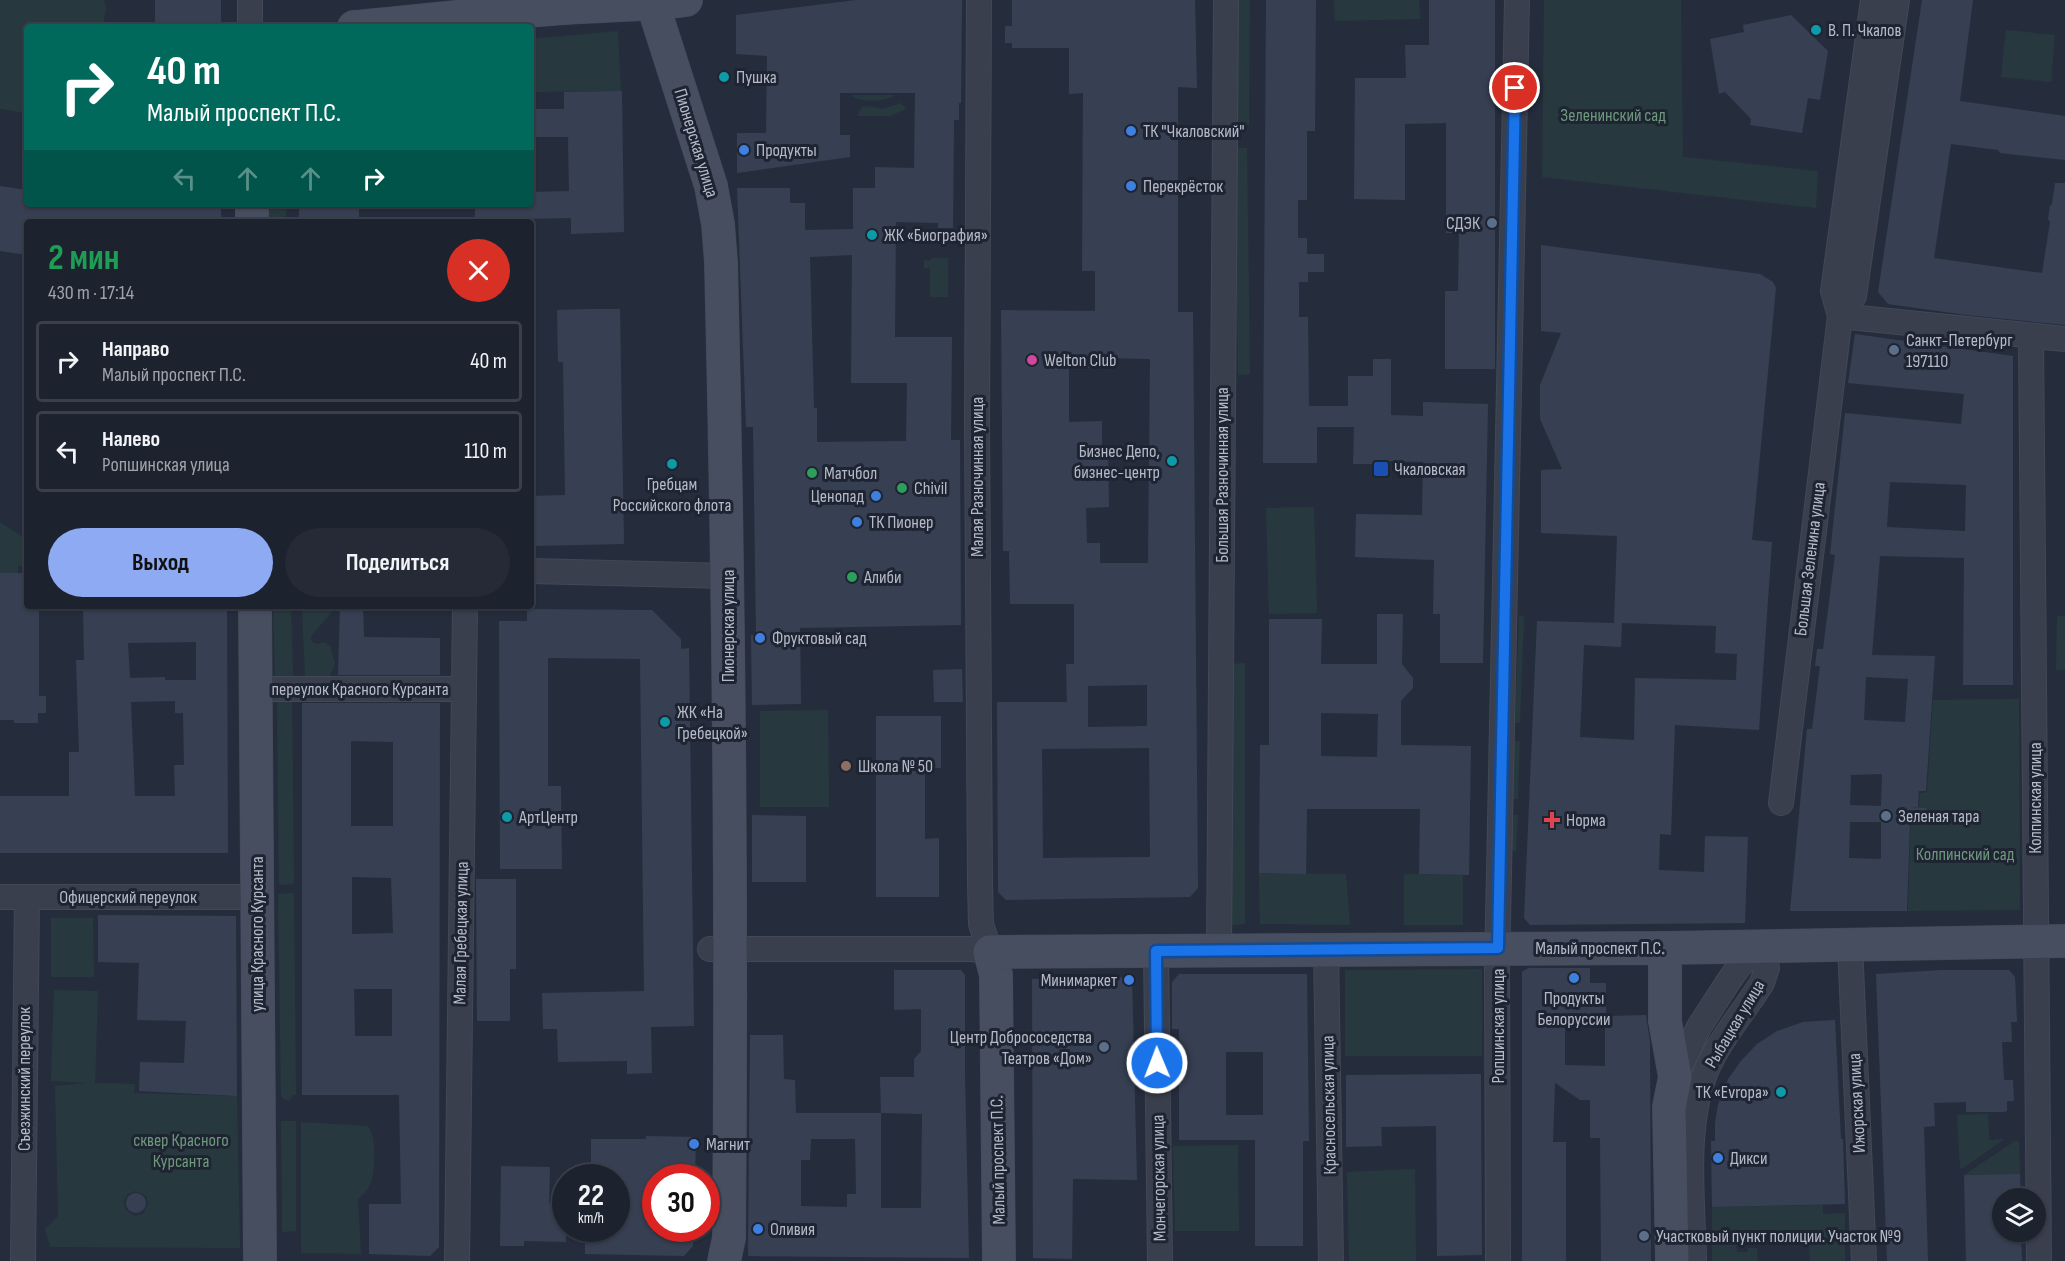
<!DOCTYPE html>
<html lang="ru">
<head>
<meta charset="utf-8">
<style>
  body { margin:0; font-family:"Sofia Sans Condensed",sans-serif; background:#252a36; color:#f1f3f6; height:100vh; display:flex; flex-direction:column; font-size:22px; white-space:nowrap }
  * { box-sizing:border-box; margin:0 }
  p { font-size:20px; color:#a0a4aa }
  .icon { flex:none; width:33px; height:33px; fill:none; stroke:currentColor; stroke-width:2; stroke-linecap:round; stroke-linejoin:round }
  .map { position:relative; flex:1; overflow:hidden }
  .sheet { position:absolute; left:24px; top:219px; width:510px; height:390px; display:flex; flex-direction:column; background:#1c222e; border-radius:6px; box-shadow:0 2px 4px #0004,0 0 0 2px #3a3f4a }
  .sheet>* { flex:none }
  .banner { position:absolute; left:24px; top:24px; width:510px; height:183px; border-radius:6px; box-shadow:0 2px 4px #0004,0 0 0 2px #3a3f4a; background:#00695c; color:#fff; overflow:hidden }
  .buttons { position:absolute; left:1992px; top:1188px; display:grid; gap:12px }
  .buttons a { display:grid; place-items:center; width:54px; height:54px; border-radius:50%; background:#1c222e; box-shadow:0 2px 4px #0004,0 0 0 2px #3a3f4a; font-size:30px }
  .speed { position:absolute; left:552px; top:1164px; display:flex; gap:12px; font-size:30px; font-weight:700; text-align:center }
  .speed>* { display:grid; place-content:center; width:78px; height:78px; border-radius:50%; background:#1c222e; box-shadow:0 2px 4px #0004,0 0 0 2px #3a3f4a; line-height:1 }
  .speed small { font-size:15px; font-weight:400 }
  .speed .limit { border:9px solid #d22; background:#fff; color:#111 }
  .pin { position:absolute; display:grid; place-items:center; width:51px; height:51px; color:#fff; margin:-26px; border:3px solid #fff; border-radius:50%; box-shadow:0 2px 6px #0007 }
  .me { position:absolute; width:66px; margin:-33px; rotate:359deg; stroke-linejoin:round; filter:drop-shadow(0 0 4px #0008) }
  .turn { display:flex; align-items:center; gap:21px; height:126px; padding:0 24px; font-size:27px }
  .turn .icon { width:78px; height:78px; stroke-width:2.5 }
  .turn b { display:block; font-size:42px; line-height:51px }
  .lanes { display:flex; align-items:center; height:57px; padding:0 24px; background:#0003; justify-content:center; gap:30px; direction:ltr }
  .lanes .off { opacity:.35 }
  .round { display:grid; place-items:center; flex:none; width:63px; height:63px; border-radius:32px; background:#252a36 }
  .overview { display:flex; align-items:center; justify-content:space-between; height:102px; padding:0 24px }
  h1 { font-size:36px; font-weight:700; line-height:45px; color:#1e9e55 }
  .primary-button { display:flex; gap:12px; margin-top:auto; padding:12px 24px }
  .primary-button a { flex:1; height:69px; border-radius:36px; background:#8eaaf3; color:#111; font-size:24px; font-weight:700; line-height:69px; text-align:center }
  .primary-button a+a { background:#252a36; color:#f1f3f6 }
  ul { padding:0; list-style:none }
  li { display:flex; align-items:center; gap:18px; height:81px; margin:0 12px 9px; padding:0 12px; border:3px solid #3a3f4a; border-radius:6px }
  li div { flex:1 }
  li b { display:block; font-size:22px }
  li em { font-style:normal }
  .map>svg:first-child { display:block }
</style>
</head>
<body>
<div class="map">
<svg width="2065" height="1261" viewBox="0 0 2065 1261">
  <rect width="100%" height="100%" fill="#252d3d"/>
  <path fill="#27393e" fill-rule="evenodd" d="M0,0H104L106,8L103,27H27V113L0,109Z
    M1236,0H1250L1249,125H1235Z
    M1334,0H1419L1420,19L1335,21Z
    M1544,0H1681L1683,157L1818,171L1816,208L1542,177Z
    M2006,30L2055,35L2051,82L2001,77Z
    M618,31L621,91L531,92V39Z
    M851,95H895C885,102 860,103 851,95Z
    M901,103L906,109L890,116H857L862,107L869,106L882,109Z
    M1235,148H1247L1250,374L1238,375Z
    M269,204H286V222H269Z
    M931,258H948V297H930V268H924V260L931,261Z
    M1314,507L1317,613L1269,614L1266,508Z
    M0,522L27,540V566H18V573H0Z
    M273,606H291L293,678L275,679Z
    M302,606H335C329,618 319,625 311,637L312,642L317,644L324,642L330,646L335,663L329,678L315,681L305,677Z
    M1519,616H1524L1520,723H1515Z
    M2057,616H2065V670H2056Z
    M1245,663V924L1231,925L1230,664Z
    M292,699L294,884L279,885L277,700Z
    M2019,699L2020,910L1908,911L1911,809H1919L1920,793L1927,792L1933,700Z
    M828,710L829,807H760V711Z
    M1514,741H1520L1518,799H1513Z
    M1513,815H1518L1516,851H1511Z
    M1259,873L1346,874L1350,925L1260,924Z
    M1404,874L1463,875V925H1404Z
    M294,893L296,1095H293L289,1101L282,1098L281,1095L278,894Z
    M51,918H93L94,977H51Z
    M1482,969V1056H1345V970Z
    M54,990L98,991L95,1083L135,1084L134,1093L237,1096L240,1248L50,1247L45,1229L58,1216L55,1086L87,1083L51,1081ZM136,1191L146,1196L148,1204L143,1214L135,1216L125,1209L124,1201L128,1194Z
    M1988,1114L1989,1140L2005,1139L1963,1168H1960L1957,1115Z
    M281,1121H296V1231L282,1232Z
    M301,1122L368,1126C377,1136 376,1177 368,1188C366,1192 361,1196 358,1199L361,1254L301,1253Z
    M2015,1141H2019L2020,1174L1964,1175Z
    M1238,1145L1239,1231H1175L1173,1146Z
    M1415,1169L1416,1261H1349L1347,1172Z
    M1823,1205V1214L1845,1213V1261H1810L1808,1231L1756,1233V1244H1747V1240L1736,1241L1737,1252H1747L1748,1248H1757L1758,1261H1712V1207Z"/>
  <path fill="#374053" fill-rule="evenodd" d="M155,0H221V27H155Z
    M856,0H962L961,103H959V120H954L953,228H938V223L896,222L895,337H952L951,440H960L961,625L800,628L801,704L752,705L751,635H756L753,427H746L737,188H790V203H805V230L853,229V188H875V167L914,168L915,93H840V135H850V157L737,173V133H766L767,56L736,54V15ZM852,255L851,383H907L906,441L817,442V408H814L810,257Z
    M1012,0H1195L1197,88L1178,87V312H1193L1198,888L1190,897L1006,900L998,892L997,702H1067L1066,664H1074V604H1010L1009,551H1003L1001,310L1095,311V271H1082L1083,93L1069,94V48H1012V43H1005V26H1012ZM1103,358L1150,359L1148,563H1100V543H1087L1086,508L1109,507L1108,446H1102V421L1069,422V368H1104ZM1147,685V726L1088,727V686ZM1149,748L1150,857L1043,858L1042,749Z
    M1266,0H1316L1315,131H1307V200H1298V238H1307V254H1324V272H1308V282H1299V317H1308L1309,406H1348V376H1373V359H1391V415L1423,416V402L1488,404L1483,663H1440V614H1433L1434,560L1355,557L1356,514L1422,515L1423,462L1382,461V464H1353L1354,427H1317V463H1263Z
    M1429,0H1495V369H1445V291H1458L1459,233H1446V123L1405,124V200L1354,199L1355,78H1406L1405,45H1429Z
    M1922,0H1973L1960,101L2065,116V160L2000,153L1998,150L1951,144L1934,258L2042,273L2050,222L2048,219L2050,206L2052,204L2055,183H2065V325L1966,315L1888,304L1878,292Z
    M1791,15L1828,51L1820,100L1808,98L1802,133L1750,125L1751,119L1725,92L1719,94L1710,39L1744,32L1743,25Z
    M622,91L624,232L571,234V218L520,219V222H475V204H531V192L569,191L568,137H531V109H564V92Z
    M0,186L27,190V204H130L157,208V204H221V222H27V255L0,251Z
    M299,204H359V222H299Z
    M1541,245L1760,274L1773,282L1776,288L1752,540L1772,542L1759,730L1675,725L1671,835L1660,834L1659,870L1704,872L1705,836L1748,837L1745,923L1530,925L1524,918L1537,621L1614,623L1617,536L1541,533V470L1562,469L1540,419V385L1561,333L1541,331ZM1622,623L1716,626L1715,653L1737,654L1736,680L1635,678L1634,740L1580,737L1584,645L1621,647Z
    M587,309H620L624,544L531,546V496L565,495L563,362H558L557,310Z
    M1855,334L2013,356V685H1963L1964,558L1880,556L1872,655L1935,656L1926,791H1919L1918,807H1910L1926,808V822H1910L1907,911H1790L1807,729H1812L1820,666H1815L1816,658L1817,649H1823L1835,555L1830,554L1845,413L1961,424L1964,394L1848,383ZM1890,482L1966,485L1965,531L1887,527ZM1866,677L1908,679L1905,722L1864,720ZM1882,774L1881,806L1850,805L1851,775ZM1850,822H1881V859L1849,858Z
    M0,573H27V606H39V696H46V713H38V723H14V720H0Z
    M227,606L228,853H0V796H69V752H79L76,660H84L83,608ZM196,642V680H165V677L130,678L128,643ZM175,701V713H183L184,765H174L175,796H135L131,702Z
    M340,606H363L364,637L440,638V675H338Z
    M527,609L652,610L681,639V649L689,648L694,1026L651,1027L652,1073L627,1074V1061L558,1062L557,1029H543L542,993L644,991L640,659L548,658V786H561L562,869H500L499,621H527Z
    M1377,614H1403L1402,664L1413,678V688L1401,701V745L1471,746L1469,875L1419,874L1420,809H1307L1306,874L1259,873L1260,745H1269V619H1322L1321,664H1377ZM1321,713L1378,714L1377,757L1321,756Z
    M962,669L963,702H934L933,670Z
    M302,703H440L439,1247L430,1256L369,1254V1204H401L399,1095H302ZM351,741L393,742V826H351ZM352,877L391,878L393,933L352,934ZM354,989H392V1036H355Z
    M876,716H941V768H925V839L939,838V897H876Z
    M752,815L806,816V882H752Z
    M476,879H516V969H510V1021H477Z
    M98,915L236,916L237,1096L139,1091L140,1062L184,1063L186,1021L137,1020L139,963L98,962Z
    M1528,968H1590V983H1606V1016L1646,1015L1650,1042L1651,1261H1601L1600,1138H1590V1100H1580L1555,1083L1553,1142H1566V1261H1522V972ZM1565,1018H1605V1066L1565,1065Z
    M894,970H961L965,975V1074L969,1258L748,1256L750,1035H783L784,1079L795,1080L796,1113H881L880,1077H914V1059L921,1051V1009L894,1010ZM881,1113L922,1114L921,1208H881ZM811,1139H855L856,1194H847V1207L801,1206V1160H810Z
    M1941,970H2009L2015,977L2017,1022H2011L2012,1042H2002L2004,1080H2013L2014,1101H2007V1111L2004,1112H1966V1102L1934,1103L1935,1126L1924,1127L1928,1261H1887L1876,974Z
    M1179,974H1307L1309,1141H1303V1246H1255V1140H1179V1029H1172V982ZM1226,1052H1263V1115H1226Z
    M1132,977L1137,1180L1073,1179L1072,1259L1033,1258L1032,979Z
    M1835,1020L1841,1139H1843L1845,1204L1712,1207L1711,1141H1715V1123L1718,1105L1728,1079L1741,1061L1757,1044L1777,1031L1803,1022Z
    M1481,1074L1482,1255L1437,1256L1436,1126L1381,1127L1382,1146L1346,1147V1075Z
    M646,1136L696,1137L695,1178H656V1228H694L693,1246L684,1256L585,1254V1228H616V1177H591V1139H646Z
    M501,1166L550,1167L549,1203L566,1204V1242L524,1241V1246H500Z
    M2020,1174L2021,1198H2002V1232H2021L2022,1261H1966L1964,1175Z
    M126 1203a10 10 0 1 1 20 0a10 10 0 1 1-20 0Z"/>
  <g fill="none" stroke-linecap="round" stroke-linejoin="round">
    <defs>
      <path id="street" d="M250,0V27
        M1840,316L1854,296L1897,0
        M1840,316L2065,339
        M2031,336L2039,1261
        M531,571L728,576
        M256,689H464
        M1781,803L1840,316L1833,291L1873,0
        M0,897H257
        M1850,945L1864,1261
        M710,949H971L990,952L981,924L980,884L977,425L979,0
        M1219,950L1226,0
        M1326,950L1331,1261
        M1156,951L1160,1261
        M1675,1077L1699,1027L1728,982L1740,965L1763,946L1767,968L1762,983C1744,1011 1721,1038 1707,1069C1683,1126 1693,1200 1694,1261
        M23,1261L27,897
        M457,1261L465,606
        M1498,1261L1497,969L1517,0"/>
      <path id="secondary" d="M653,5L711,186L718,224L721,262C729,587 732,913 729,1238L724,1261
        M354,27C420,21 486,13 552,9C597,5 641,6 686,0
        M252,204V222
        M255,606L260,1261
        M1665,948V1021L1675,1077L1669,1107L1672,1261
        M999,1261L996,975L990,952L1665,948L2065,941"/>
    </defs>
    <use href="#street" stroke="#424856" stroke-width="26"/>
    <use href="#secondary" stroke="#424856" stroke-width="34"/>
    <use href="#street" stroke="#393f4d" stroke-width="24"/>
    <use href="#secondary" stroke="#474e60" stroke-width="33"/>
  </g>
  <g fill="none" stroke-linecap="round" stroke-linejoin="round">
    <defs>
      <path id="route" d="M1157,1063L1156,951L1498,948L1515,88"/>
    </defs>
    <use href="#route" stroke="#114b97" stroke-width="15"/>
    <use href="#route" stroke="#1a73e8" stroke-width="10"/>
  </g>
  <g fill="#0f9aa8" stroke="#1e2432" stroke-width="2">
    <circle cx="1816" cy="30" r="6"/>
    <circle cx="724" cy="77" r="6"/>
    <circle cx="872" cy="235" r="6"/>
    <circle cx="1172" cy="461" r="6"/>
    <circle cx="672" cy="464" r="6"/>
    <circle cx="665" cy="722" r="6"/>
    <circle cx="507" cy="817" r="6"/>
    <circle cx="1781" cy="1092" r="6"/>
  </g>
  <g fill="#3f7fe0" stroke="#1e2432" stroke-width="2">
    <circle cx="1131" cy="131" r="6"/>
    <circle cx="744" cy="150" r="6"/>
    <circle cx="1131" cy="186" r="6"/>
    <circle cx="876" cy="496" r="6"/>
    <circle cx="857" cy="522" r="6"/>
    <circle cx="760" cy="638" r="6"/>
    <circle cx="1574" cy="978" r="6"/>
    <circle cx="1129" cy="980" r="6"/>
    <circle cx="694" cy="1144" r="6"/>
    <circle cx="1718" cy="1158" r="6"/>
    <circle cx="758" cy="1229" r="6"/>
  </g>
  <g fill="#5c6f8a" stroke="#1e2432" stroke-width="2">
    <circle cx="1492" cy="223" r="6"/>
    <circle cx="1894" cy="350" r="6"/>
    <circle cx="1886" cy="816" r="6"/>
    <circle cx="1104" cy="1047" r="6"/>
    <circle cx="1644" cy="1236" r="6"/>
  </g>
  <circle fill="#d1479c" stroke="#1e2432" stroke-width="2" cx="1032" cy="360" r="6"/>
  <rect fill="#1a4fb4" stroke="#1e2432" stroke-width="2" x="1373" y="461" width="16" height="16" rx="3"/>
  <g fill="#2e9e5b" stroke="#1e2432" stroke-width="2">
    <circle cx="812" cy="473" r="6"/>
    <circle cx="902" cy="488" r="6"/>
    <circle cx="852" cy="577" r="6"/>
  </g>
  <circle fill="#8d6e63" stroke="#1e2432" stroke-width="2" cx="846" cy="766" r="6"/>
  <path fill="#e0444e" stroke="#1e2432" stroke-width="2" d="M1549 811h6v6h6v6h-6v6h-6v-6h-6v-6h6z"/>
  <g text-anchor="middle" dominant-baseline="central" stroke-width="6" stroke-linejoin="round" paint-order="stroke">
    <g font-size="18" fill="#b5bac8" stroke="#1e2432" text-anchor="start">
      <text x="1828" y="30">В. П. Чкалов</text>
      <text x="736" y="77">Пушка</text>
      <text x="1143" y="131">ТК "Чкаловский"</text>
      <text x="756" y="150">Продукты</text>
      <text x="1143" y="186">Перекрёсток</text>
      <text x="1480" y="223" text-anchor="end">СДЭК</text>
      <text x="884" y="235">ЖК «Биография»</text>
      <text x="1906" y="340">Санкт-Петербург<tspan x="1906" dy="21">197110</tspan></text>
      <text x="1044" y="360">Welton Club</text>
      <text x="1160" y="451" text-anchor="end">Бизнес Депо,<tspan x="1160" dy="21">бизнес-центр</tspan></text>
      <text x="1394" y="469">Чкаловская</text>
      <text x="824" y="473">Матчбол</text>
      <text x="672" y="484" text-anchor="middle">Гребцам<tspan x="672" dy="21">Российского флота</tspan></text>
      <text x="914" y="488">Chivil</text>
      <text x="864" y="496" text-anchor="end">Ценопад</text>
      <text x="869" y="522">ТК Пионер</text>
      <text x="864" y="577">Алиби</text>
      <text x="772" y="638">Фруктовый сад</text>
      <text x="677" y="712">ЖК «На<tspan x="677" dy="21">Гребецкой»</tspan></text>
      <text x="858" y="766">Школа № 50</text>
      <text x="1898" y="816">Зеленая тара</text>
      <text x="519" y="817">АртЦентр</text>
      <text x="1566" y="820">Норма</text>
      <text x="1117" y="980" text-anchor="end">Минимаркет</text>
      <text x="1574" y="998" text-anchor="middle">Продукты<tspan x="1574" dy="21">Белоруссии</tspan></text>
      <text x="1092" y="1037" text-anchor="end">Центр Добрососедства<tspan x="1092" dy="21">Театров «Дом»</tspan></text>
      <text x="1769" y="1092" text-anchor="end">ТК «Evropa»</text>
      <text x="706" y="1144">Магнит</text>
      <text x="1730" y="1158">Дикси</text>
      <text x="770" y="1229">Оливия</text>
      <text x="1656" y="1236">Участковый пункт полиции. Участок №9</text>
    </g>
    <g font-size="18" fill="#6d987b" stroke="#1e2432">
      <text x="1613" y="115">Зеленинский сад</text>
      <text x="1965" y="854">Колпинский сад</text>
      <text x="181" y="1140">сквер Красного<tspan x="181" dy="21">Курсанта</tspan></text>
    </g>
    <g font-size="18" fill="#b5bac8" stroke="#1e2432">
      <text transform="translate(696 143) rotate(73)">Пионерская улица</text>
      <text transform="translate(1222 475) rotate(-90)">Большая Разночинная улица</text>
      <text transform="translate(977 477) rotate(-90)">Малая Разночинная улица</text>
      <text transform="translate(1810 559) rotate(-83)">Большая Зеленина улица</text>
      <text transform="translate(728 626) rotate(-90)">Пионерская улица</text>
      <text x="360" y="689">переулок Красного Курсанта</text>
      <text transform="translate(2035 798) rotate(-90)">Колпинская улица</text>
      <text x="128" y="897">Офицерский переулок</text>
      <text transform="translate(461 933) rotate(-89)">Малая Гребецкая улица</text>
      <text transform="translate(257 934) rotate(-90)">улица Красного Курсанта</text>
      <text x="1600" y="948">Малый проспект П.С.</text>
      <text transform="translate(1735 1024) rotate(-59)">Рыбацкая улица</text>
      <text transform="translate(1498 1026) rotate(-90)">Ропшинская улица</text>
      <text transform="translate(24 1079) rotate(-90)">Съезжинский переулок</text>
      <text transform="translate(1857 1103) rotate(-93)">Ижорская улица</text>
      <text transform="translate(1329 1105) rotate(-91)">Красносельская улица</text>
      <text transform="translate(998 1160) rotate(-91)">Малый проспект П.С.</text>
      <text transform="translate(1159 1178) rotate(-91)">Мончегорская улица</text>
    </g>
  </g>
</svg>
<div class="buttons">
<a><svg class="icon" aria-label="layers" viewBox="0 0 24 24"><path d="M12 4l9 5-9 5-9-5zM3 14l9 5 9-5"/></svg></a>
</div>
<div class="speed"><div>22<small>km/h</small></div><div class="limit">30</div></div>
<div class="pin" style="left:1515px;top:88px;background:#d93025"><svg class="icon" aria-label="arrive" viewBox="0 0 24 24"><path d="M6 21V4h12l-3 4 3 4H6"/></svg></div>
<svg class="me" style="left:1157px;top:1063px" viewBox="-20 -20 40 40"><circle r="17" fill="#1a73e8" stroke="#fff" stroke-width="3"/><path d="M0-11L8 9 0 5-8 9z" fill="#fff"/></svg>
<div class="banner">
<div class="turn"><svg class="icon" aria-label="right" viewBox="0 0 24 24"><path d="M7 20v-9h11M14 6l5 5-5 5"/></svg><div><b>40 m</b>Малый проспект П.С.</div></div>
<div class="lanes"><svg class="icon off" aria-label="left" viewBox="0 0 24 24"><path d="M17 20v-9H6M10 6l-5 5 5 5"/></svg><svg class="icon off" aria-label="ahead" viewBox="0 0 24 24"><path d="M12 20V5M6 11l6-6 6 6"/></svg><svg class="icon off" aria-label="ahead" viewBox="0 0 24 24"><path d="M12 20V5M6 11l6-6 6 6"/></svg><svg class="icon" aria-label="right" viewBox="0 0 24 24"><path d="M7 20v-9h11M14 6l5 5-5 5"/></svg></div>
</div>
<section class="sheet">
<div class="overview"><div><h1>2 мин</h1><p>430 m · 17:14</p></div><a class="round" style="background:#d93025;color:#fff"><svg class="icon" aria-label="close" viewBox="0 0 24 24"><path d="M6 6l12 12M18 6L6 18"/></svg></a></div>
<ul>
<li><svg class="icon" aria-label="right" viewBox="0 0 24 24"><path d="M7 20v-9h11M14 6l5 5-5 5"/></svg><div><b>Направо</b><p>Малый проспект П.С.</p></div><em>40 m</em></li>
<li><svg class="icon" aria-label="left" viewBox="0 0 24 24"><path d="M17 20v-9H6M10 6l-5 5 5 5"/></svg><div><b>Налево</b><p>Ропшинская улица</p></div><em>110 m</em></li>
</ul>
<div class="primary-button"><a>Выход</a><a>Поделиться</a></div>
</section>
</div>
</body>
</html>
